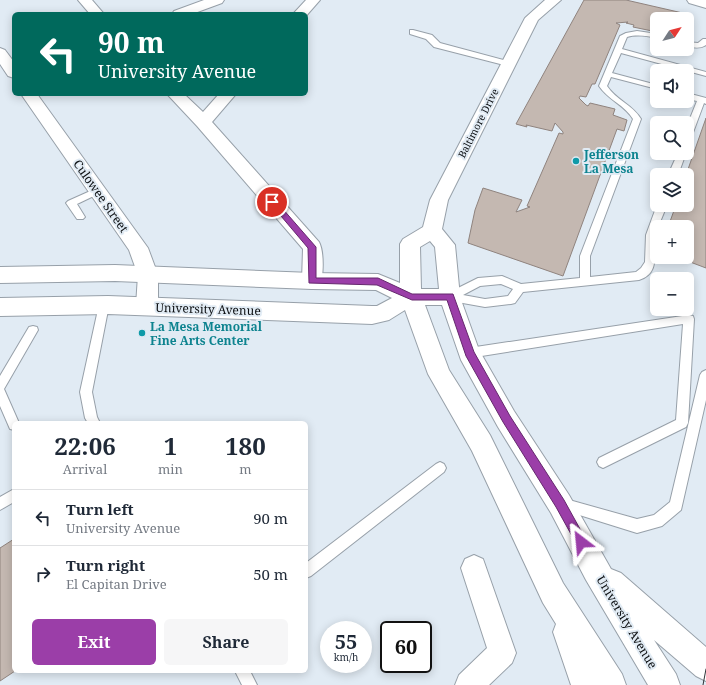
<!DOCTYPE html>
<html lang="en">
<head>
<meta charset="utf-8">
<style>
  body { margin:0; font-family:"Noto Serif",serif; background:#f6f6f7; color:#1f2937; height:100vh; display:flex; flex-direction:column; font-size:15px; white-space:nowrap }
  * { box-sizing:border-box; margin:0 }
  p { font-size:13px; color:#747a83 }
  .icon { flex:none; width:22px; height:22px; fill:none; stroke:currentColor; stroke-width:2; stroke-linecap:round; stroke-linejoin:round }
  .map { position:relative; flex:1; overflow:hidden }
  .drawer { position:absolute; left:12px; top:421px; width:296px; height:252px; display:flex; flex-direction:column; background:#fff; border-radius:6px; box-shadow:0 2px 10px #0003 }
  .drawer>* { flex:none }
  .top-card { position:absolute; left:12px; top:12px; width:296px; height:84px; border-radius:6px; box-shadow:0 2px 10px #0003; background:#00695c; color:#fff; overflow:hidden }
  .needle { width:26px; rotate:54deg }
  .fabs { position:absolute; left:650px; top:12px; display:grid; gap:8px }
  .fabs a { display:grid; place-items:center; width:44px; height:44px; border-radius:6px; background:#fff; box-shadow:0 2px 10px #0003; font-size:20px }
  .speed { position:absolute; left:320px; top:621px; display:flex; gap:8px; font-size:20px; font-weight:700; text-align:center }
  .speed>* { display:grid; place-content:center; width:52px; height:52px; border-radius:50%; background:#fff; box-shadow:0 2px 10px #0003; line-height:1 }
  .speed small { font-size:10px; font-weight:400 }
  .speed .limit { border:2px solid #111; border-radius:6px; background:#fff; color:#111 }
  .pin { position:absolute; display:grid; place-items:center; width:34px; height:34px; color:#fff; margin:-17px; border:2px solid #fff; border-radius:50%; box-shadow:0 1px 4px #0007 }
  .me { position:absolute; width:44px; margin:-22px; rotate:331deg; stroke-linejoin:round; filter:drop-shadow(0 0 3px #0008) }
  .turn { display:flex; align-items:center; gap:14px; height:84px; padding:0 20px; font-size:18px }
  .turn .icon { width:52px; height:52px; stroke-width:2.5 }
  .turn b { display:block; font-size:28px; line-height:34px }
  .eta { display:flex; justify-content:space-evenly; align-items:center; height:68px; text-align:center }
  .eta b { font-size:24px; font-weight:700; line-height:28px }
  .action { display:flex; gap:8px; margin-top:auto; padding:8px 20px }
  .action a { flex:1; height:46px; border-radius:6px; background:#9b3ea8; color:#fff; font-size:16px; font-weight:700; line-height:46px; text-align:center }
  .action a+a { background:#f6f6f7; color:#1f2937 }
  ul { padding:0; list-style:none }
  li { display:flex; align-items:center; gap:12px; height:56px; padding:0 20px; border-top:1px solid #e0e1e3 }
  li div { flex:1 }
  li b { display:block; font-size:15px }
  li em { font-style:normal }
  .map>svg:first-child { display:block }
</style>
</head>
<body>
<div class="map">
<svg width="706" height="685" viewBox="0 0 706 685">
  <rect width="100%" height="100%" fill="#e1ebf4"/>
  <path fill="#c4b8b1" stroke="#8f837e" d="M584,0H626L687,14L685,19H657V32L633,27L634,25L626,23L628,22L616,23L620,25L595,84H592L586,97L580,96L579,98L586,105L588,106L590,103L615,109L613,115L627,120L624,131L617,129L563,276L468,243L475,210L483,188L522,200L516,212L530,207L527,206L559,133L563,134V132L555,123L552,131L526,125L527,127L516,124Z
    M687,21L691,22L689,34H687Z
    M706,118V268L677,257H687V227H668L676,205H687L686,175Z
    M14,539V671H15L0,681V548Z"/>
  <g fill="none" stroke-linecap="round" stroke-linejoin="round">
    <defs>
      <path id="lane" d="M410,30H413L432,35L440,43L511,62L512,64L508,66L434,47L426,39L410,34Z
        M637,31L657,34V38C647,36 637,34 627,37L622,49L706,72V76L621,53L612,73L657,85V89L611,77L607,86C616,100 632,104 641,119L590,256V277L636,272L641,268L645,262L646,235L657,205H667L658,227H657C657,232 655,237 655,243C654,258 658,274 639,280L523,292L515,303L511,304L485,307L446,300L445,297L446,294L478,278L502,276L521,284L580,278V256L633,119C625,105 608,100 599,86L620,36L626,33ZM501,284L513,289L508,296L485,299L463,295L480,286Z
        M703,39H706V45C700,49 694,48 687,46V42L698,43Z
        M687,93L706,98V104L704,103L691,138L687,141V126L697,101L687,99Z
        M678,153H686L678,175H668Z
        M97,188L102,191L100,193L77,204L85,217L83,219H77L66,203L68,201Z
        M104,301L108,302L109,305L92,392L97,417L100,423H88L85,418L80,392L99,305L100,302Z
        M689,315L693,316L694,319L688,423L686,427L603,468L599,466L597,462L599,458L676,420L683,324L469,358L465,356L463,353L465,350L469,348Z
        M33,326L37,327L38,330L4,389L19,423H14V430L10,429L0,406V376L29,327Z
        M706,370V400L681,510L662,526L637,533L557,508L556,504L557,500L562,498L637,519L654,515L670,502L700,375L702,372Z
        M440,462L444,464L446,468L444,472L311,576L306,578V563L436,464Z
        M14,489V502L0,510V497Z
        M235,671H250L257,685H242Z"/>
      <path id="street" d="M78,0H92L104,14H90Z
        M204,0H224L222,3L192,14H172L174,11Z
        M306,0H320L306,16V14H293Z
        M167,94H184L203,112L219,94H236L212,122L319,242C324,251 324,278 319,286L312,289L305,286L302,281L303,249L197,126Z
        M474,555L483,559L516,653L512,663L489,685H455L459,675L487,648L461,568L465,559Z"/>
      <path id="secondary" d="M0,48L5,50L14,62V78L8,76L0,64Z
        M21,94H37L148,248L158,275V306L154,312L147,315L140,312L136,306L138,275L129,250Z"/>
      <path id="primary" d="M545,0H561L538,20L448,200L442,229L455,245L460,297L479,350L514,411L569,495L611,569L621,573L706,647V681L696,676L654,640L676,674L680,685H648L586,580L551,513L498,427L461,360L442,305H425L449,370L490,435L563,583L622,674L626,685H571L553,632L556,624L543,603L472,451L428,374L405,310L389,320L372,324L108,314L0,316V298L108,296L372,306H377L392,298L376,290L312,289L115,281L0,283V267L115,265L312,273L378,274L400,283V244L403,239L423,227L430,200L525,18ZM430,241L435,247L439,289H421L420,247Z"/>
      <path id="highway" d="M687,0H706V8L689,3Z"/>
    </defs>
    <use href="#lane" stroke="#97a0a9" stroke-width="2"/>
    <use href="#street" stroke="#97a0a9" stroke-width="2"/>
    <use href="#secondary" stroke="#97a0a9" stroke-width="2"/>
    <use href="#primary" stroke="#97a0a9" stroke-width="2"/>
    <use href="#highway" stroke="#97a0a9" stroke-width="2"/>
    <use href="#lane" fill="#fff" fill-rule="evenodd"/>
    <use href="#street" fill="#fff" fill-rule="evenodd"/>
    <use href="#secondary" fill="#fff" fill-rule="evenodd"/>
    <use href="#primary" fill="#fff" fill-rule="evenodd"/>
    <use href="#highway" fill="#fff" fill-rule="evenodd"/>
    <path stroke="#2f3337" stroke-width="1" d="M703,685L706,669"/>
  </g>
  <path fill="#9b3ea8" stroke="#65286d" d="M272,199L275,200L316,247V278H378L412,294H453L474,352L510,416L564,500L585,538L586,542L585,545L581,547L577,545L556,507L503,422L466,356L447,300H412L377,285L309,283L308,248L270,203L268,202Z"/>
  <g fill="#0f9aa8" stroke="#e1ebf4" stroke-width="1.5">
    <circle cx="576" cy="161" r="4"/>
    <circle cx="142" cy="333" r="4"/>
  </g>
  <g text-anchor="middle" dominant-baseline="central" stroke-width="4" stroke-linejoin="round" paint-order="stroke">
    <g font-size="10" fill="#0d1013" stroke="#e1ebf4">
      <text transform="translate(478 123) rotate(-63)">Baltimore Drive</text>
    </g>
    <g font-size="12" font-weight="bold" fill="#0d838f" stroke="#e1ebf4" text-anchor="start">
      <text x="584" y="154">Jefferson<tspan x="584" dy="14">La Mesa</tspan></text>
      <text x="150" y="326">La Mesa Memorial<tspan x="150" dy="14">Fine Arts Center</tspan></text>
    </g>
    <g font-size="12" fill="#0d1013" stroke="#e1ebf4">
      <text transform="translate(101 196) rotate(55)">Culowee Street</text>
      <text transform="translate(208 309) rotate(2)">University Avenue</text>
      <text transform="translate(627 622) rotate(59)">University Avenue</text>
    </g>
  </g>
</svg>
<div class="fabs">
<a><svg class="needle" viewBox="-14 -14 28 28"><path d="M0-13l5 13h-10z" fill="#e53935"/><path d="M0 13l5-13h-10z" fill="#747a83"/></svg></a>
<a><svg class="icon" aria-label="sound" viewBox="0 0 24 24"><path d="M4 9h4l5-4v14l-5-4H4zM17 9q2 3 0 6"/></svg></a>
<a><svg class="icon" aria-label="search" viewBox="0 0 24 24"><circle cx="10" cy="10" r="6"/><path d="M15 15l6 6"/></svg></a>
<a><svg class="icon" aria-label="layers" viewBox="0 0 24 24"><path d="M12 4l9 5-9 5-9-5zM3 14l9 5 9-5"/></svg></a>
<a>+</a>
<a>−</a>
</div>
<div class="speed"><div>55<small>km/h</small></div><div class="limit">60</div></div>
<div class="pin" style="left:272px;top:202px;background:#d93025"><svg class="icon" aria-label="arrive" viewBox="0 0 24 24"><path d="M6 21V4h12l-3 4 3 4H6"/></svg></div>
<svg class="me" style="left:581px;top:542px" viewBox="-20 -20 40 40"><path d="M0-17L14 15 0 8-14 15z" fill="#9b3ea8" stroke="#fff" stroke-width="4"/></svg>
<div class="top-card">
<div class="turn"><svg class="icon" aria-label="left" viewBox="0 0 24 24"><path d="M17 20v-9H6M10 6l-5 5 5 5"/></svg><div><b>90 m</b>University Avenue</div></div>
</div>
<section class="drawer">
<div class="eta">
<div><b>22:06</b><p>Arrival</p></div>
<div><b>1</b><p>min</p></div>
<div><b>180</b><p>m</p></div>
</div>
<ul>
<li><svg class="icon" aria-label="left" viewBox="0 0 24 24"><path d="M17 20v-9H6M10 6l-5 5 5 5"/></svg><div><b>Turn left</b><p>University Avenue</p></div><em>90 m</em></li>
<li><svg class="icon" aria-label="right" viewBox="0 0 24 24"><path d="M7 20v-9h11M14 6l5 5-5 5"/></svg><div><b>Turn right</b><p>El Capitan Drive</p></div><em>50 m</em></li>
</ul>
<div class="action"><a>Exit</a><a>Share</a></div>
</section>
</div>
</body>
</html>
